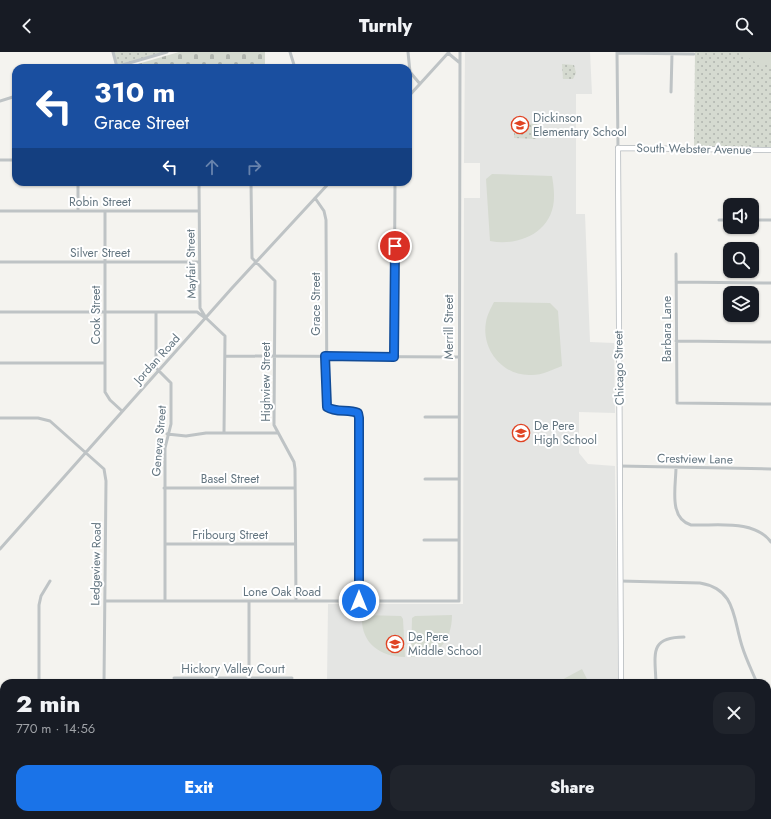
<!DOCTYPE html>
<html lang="en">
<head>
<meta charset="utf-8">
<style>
  body { margin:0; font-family:Jost,sans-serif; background:#20242c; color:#f1f3f6; height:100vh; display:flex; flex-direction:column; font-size:15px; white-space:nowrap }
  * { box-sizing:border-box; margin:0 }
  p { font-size:13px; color:#9ea1a6 }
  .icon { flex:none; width:22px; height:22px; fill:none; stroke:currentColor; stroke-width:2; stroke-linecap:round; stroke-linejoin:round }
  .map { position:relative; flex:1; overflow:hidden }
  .details { position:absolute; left:0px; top:627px; width:771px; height:140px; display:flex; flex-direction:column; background:#171b24; border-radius:12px 12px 0 0; box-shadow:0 1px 3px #0004 }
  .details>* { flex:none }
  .banner { position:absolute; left:12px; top:12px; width:400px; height:122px; border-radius:12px; box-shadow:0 1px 3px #0004; background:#1a4fa0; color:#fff; overflow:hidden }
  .tools { position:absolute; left:723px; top:146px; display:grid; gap:8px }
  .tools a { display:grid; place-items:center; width:36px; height:36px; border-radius:8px; background:#171b24; box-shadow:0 1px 3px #0004; font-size:20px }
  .pin { position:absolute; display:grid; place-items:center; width:34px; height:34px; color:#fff; margin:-17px; border:2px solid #fff; border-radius:50%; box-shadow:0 1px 4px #0007 }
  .me { position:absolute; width:44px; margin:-22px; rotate:0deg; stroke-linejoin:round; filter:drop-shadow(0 0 3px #0008) }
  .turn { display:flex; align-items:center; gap:14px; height:84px; padding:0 16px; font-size:18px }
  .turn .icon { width:52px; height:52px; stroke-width:2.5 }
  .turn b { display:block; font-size:28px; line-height:34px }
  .lanes { display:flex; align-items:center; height:38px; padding:0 16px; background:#0003; justify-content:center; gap:20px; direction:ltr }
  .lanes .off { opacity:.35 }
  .round { display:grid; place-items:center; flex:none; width:42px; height:42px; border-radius:12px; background:#20242c }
  .summary { display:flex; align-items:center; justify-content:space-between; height:68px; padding:0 16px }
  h1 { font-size:24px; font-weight:800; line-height:30px }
  .button { display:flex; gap:8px; margin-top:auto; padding:8px 16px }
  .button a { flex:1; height:46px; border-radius:12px; background:#1a73e8; color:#fff; font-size:16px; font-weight:800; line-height:46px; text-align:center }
  .button a+a { background:#20242c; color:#f1f3f6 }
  header { display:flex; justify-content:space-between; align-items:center; height:52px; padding:0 16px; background:#171b24; font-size:18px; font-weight:800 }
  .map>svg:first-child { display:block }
</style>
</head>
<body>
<header><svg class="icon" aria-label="back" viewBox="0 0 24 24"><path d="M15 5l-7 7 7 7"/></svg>Turnly<svg class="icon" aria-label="search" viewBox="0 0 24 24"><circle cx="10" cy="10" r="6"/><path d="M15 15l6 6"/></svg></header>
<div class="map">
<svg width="771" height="767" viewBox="0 0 771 767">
  <defs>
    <pattern id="cemetery-stones" width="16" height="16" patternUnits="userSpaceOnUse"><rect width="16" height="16" fill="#d5dad0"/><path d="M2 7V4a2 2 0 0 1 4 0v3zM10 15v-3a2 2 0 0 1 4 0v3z" fill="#b0b5ae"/></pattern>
    <pattern id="park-dots" width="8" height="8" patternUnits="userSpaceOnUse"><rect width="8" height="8" fill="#d5dad0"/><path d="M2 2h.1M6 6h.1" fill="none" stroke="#b0b5ae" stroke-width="1.8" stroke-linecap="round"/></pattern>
  </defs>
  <rect width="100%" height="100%" fill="#f4f3ef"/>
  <path fill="#e4e5e3" d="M465,0H590L592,42H576V162H585L590,290L614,291L615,361L579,360V401L588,412L615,414L618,631H327L328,552H463L464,146H480V111H464Z
    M328,763H691V767H328Z"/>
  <path fill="url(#cemetery-stones)" d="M179,0H265V16H124Z
    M106,130H197V134L106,133Z"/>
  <path fill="url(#park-dots)" d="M113,0H167L117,15Z
    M695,0H771V98L694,97Z
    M562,12L574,13L576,21L573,27H563Z
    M514,71L537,72L536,87L514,86Z
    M767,677L771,685V767H691V763H767Z"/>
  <path fill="#d5dad0" d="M739,0H771V13L755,10Z
    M492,122L552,124C553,130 554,137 554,143C555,178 522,195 490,189L486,127Z
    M494,250L550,251L558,259L562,314C551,318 541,324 529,323C502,323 481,297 486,270C487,263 491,256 494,250Z
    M362,563L401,564L403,567L405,605C379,605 360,590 362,563Z
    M452,563C452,589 438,605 411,605L412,566L415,564Z
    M582,617L589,631H556Z"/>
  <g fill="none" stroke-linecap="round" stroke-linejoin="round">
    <defs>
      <path id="secondary" d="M621,631L618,96L771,98
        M767,665L771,663
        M621,763V767"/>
    </defs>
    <use href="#secondary" stroke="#b3b8bc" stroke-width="6"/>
    <path stroke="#bec3c5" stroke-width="3" d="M113,0L117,15
      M290,0L295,16
      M408,0L410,20L420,32
      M617,0L618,96
      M448,1L460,11
      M617,1L694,2
      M112,16L167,0
      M346,16L347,14
      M671,40L672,2
      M408,45L449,0
      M0,49L16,44
      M0,108H16
      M199,130L200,256L206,266L225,284L224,381
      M251,130L252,206L275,229L274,373L294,410L295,417L296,549
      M315,146L324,159L326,168L327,355C336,361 348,357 358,361L359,366V549
      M0,159H199
      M78,159V130
      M105,159V340L110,348L122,359
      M719,168H730
      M752,168H771
      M676,202L677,351L771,352
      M0,210H199
      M676,230L771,231
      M0,260H197L204,265
      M156,260V316L171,331V372L165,396V549
      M676,289L771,290
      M225,304L458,305
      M394,305L395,130
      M0,311H105
      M425,365H458
      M0,366H38L50,369L104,417L106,429L104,631
      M167,382L186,384L206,381H277
      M619,414L771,417
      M676,415C676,434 668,466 691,473C717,474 754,467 771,490
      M425,427H458
      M164,436H295
      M424,488H459
      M165,492H295
      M0,497L232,236L330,130
      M620,529L700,531C736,537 733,566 742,594C746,607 752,619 757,631
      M105,549H459L460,0
      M174,626H292
      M249,626V549
      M39,631V553L41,544L50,529
      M656,631C655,602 649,585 684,585
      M0,647L4,645
      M767,651L771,659
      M0,675L1,764
      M210,763V767
      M289,763V767
      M0,764H21L29,767
      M105,767V763
      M499,767V763"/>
    <use href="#secondary" stroke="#fff" stroke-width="4.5"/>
  </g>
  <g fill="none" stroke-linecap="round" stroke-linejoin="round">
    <defs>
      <path id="route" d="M359,549V366L358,361C348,357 336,361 327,355L325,304L394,305L395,194"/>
    </defs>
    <use href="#route" stroke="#114b97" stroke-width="10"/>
    <use href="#route" stroke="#1a73e8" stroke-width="7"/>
  </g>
  <defs>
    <symbol id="school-ring" viewBox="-11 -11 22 22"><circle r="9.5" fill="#fff" stroke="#e04323" stroke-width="1.5"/><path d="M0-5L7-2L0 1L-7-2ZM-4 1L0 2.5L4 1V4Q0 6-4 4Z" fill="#e04323"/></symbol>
  </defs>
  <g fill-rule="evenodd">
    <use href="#school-ring" x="510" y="63" width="20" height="20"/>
    <use href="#school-ring" x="511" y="371" width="20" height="20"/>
    <use href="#school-ring" x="385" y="582" width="20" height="20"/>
  </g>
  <g text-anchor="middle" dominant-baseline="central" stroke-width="4" stroke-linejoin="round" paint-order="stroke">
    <g font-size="12" fill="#637580" stroke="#fff" text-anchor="start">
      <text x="533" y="66">Dickinson<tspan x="533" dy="14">Elementary School</tspan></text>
      <text x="534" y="374">De Pere<tspan x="534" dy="14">High School</tspan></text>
      <text x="408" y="585">De Pere<tspan x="408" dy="14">Middle School</tspan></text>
    </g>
    <g font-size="12" fill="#637580" stroke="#fff">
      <text transform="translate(694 97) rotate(1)">South Webster Avenue</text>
      <text x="100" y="150">Robin Street</text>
      <text x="100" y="201">Silver Street</text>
      <text transform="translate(191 212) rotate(-91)">Mayfair Street</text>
      <text transform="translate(316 252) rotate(-90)">Grace Street</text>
      <text transform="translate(96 263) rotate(-90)">Cook Street</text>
      <text transform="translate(449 275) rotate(-90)">Merrill Street</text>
      <text transform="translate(667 277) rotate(-90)">Barbara Lane</text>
      <text transform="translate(157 307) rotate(-48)">Jordan Road</text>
      <text transform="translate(619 316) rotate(-91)">Chicago Street</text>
      <text transform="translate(266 330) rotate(-90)">Highview Street</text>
      <text transform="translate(159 389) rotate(-85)">Geneva Street</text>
      <text transform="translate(695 407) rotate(1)">Crestview Lane</text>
      <text x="230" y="427">Basel Street</text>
      <text x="230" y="483">Fribourg Street</text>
      <text transform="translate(96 512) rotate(-89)">Ledgeview Road</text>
      <text x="282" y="540">Lone Oak Road</text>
      <text x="233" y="617">Hickory Valley Court</text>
    </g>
  </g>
</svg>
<div class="tools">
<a><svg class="icon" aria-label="sound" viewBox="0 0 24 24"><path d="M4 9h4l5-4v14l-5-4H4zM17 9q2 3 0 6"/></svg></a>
<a><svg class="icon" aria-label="search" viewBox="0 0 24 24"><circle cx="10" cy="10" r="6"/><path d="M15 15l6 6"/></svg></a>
<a><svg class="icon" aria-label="layers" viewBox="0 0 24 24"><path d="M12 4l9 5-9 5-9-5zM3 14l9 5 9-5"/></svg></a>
</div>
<div class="pin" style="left:395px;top:194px;background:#d93025"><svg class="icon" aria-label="arrive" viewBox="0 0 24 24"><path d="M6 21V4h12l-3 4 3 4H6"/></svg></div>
<svg class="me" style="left:359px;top:549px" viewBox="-20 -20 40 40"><circle r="17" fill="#1a73e8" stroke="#fff" stroke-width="3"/><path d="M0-11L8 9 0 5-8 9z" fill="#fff"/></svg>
<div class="banner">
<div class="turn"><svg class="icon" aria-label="left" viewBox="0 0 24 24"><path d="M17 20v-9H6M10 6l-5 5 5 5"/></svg><div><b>310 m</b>Grace Street</div></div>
<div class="lanes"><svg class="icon" aria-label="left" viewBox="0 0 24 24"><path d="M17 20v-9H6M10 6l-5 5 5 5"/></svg><svg class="icon off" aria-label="ahead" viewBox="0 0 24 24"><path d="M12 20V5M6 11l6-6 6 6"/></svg><svg class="icon off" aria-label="right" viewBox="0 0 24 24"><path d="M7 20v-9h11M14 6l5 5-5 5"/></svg></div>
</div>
<section class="details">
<div class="summary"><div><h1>2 min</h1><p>770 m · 14:56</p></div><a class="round"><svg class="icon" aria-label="close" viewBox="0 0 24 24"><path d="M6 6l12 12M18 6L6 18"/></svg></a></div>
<div class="button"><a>Exit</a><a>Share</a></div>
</section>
</div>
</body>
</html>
